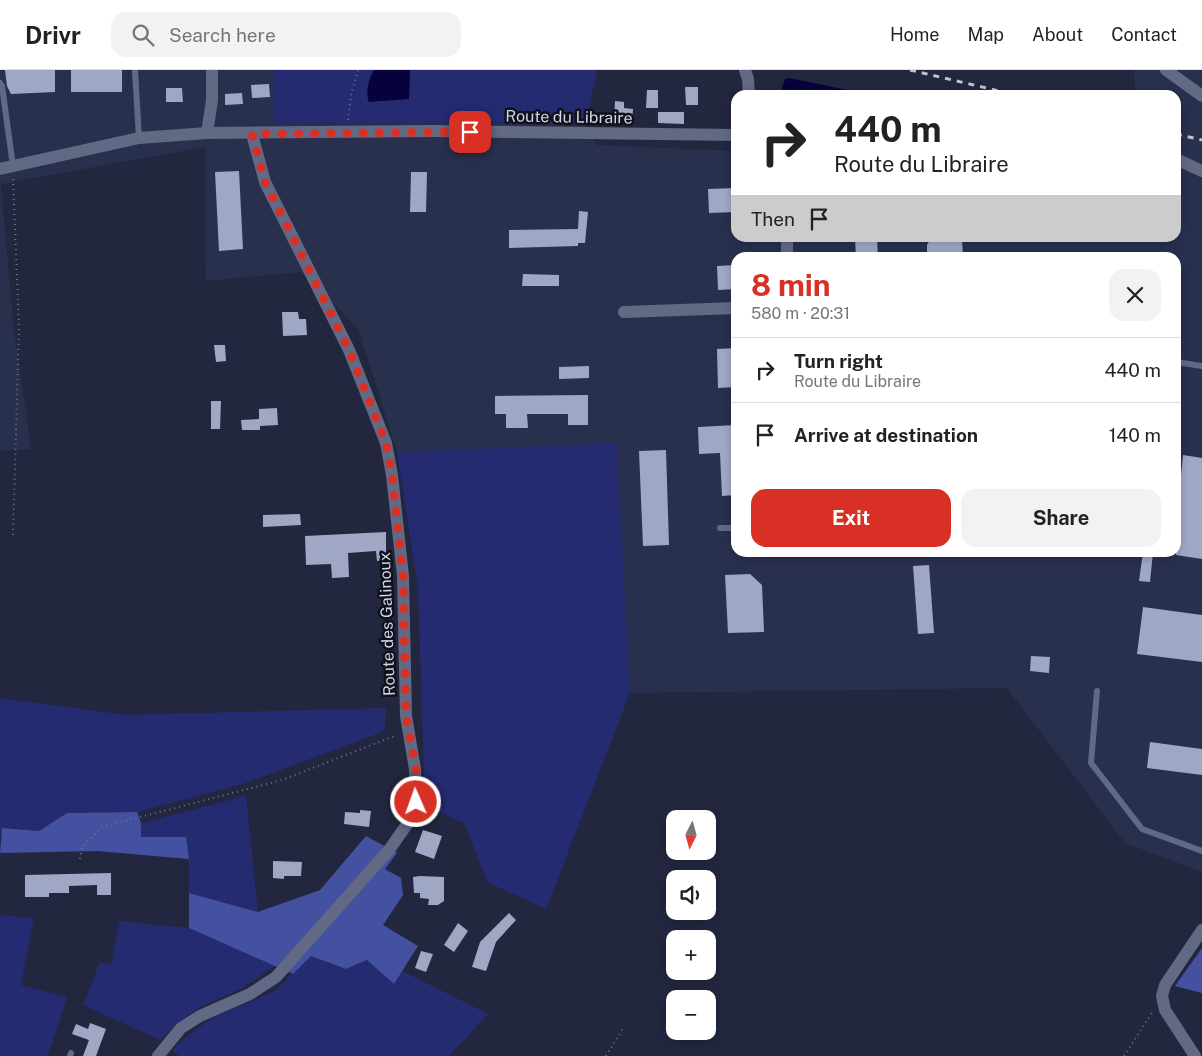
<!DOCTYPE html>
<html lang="en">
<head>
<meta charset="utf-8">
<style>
  body { margin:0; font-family:"Public Sans",sans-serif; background:#f2f2f2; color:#222; height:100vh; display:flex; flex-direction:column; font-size:19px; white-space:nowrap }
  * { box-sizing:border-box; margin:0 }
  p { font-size:16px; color:#767676 }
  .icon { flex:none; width:28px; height:28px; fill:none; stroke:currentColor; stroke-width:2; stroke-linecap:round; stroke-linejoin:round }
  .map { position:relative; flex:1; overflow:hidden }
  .details { position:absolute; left:731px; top:182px; width:450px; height:305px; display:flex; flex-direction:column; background:#fff; border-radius:15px; box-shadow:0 2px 8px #0003 }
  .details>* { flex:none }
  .banner { position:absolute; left:731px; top:20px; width:450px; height:152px; border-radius:15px; box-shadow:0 2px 8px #0003; background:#fff; color:#222; overflow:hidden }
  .needle { width:32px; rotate:186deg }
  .buttons { position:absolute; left:666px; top:740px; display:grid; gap:10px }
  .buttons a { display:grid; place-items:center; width:50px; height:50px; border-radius:10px; background:#fff; box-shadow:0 2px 8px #0003; font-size:25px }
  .pin { position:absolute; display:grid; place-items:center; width:42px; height:42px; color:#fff; margin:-21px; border-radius:10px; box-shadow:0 2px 8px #0006 }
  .me { position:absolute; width:55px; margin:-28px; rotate:358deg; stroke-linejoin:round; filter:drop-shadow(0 0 4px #0008) }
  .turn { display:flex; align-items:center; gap:18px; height:105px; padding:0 20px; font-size:22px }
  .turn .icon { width:65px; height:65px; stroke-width:2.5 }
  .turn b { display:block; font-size:35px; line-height:42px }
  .then { display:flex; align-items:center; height:48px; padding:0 20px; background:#0003; gap:10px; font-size:19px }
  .round { display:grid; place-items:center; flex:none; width:52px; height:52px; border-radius:15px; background:#f2f2f2 }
  .summary { display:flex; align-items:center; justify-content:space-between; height:85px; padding:0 20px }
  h1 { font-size:30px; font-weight:700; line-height:38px; color:#d93025 }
  .action { display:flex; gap:10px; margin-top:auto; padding:10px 20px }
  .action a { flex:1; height:58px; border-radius:15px; background:#d93025; color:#fff; font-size:20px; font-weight:700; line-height:58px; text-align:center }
  .action a+a { background:#f2f2f2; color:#222 }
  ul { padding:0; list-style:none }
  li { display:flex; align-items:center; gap:15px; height:65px; padding:0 20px; border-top:1px solid #e0e0e0 }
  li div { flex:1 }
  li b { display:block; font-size:19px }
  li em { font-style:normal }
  header { display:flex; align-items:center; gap:30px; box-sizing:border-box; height:70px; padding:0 25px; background:#fff; border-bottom:1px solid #e0e0e0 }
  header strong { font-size:24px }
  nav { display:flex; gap:28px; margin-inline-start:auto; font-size:18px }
  .search { width:350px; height:45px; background:#f2f2f2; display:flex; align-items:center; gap:12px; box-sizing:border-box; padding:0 18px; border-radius:15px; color:#767676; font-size:19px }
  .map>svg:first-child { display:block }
</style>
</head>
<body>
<header>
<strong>Drivr</strong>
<div class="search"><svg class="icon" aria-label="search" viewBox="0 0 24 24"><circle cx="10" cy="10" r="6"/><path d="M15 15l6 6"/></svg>Search here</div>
<nav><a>Home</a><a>Map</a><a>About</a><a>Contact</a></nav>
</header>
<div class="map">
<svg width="1202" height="986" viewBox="0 0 1202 986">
  <rect width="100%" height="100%" fill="#22273f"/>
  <path fill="#29304e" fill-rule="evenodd" d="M0,0H128L127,27L130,0H273L275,53L586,54L596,75L736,81V168H1176V25H1135L1134,0H1202V802L1125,773L1007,618L630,623L617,374L397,382L358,258L302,202L206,211L205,77L1,114L13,252L31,379L0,381ZM736,188H1176V482H736Z"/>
  <path fill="#242b70" d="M273,0H597L586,54L274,53Z
    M617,373L630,623L546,839L487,812L464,753L425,736L418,518L397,382Z
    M0,628L126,645L386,638L385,661L246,713L137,742L67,743L39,761L2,758L0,769Z
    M246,726L258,842L189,823V789L185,767H141V753Z
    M0,845L34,848L21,915L67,927L48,986H0Z
    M119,851L189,858L275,896L243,918L200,937L175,955L160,970L83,935L100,892L111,895Z
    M311,886L346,899L368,890L394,914L402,901L488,944L449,986H179L172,980L196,959L214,947L275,921Z"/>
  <path fill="#4450a0" d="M137,742L141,753V767H186L189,789L97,781L0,783L2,758L39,761L67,743Z
    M366,766L397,783L385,799L401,808L403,825L383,855L418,876L394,914L367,890L346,899L311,886L293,904L189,858V823L258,842L320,820Z
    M1202,878V923L1175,916Z"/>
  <path fill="#07023b" d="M374,0H410L409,29L369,32C365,23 369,8 374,0Z
    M790,8L870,25H785L782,18L785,9Z"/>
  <path fill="#9fa7c5" d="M5,0H55V22L11,24L7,16Z
    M71,0H122V22H71Z
    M269,14L270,27L252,28L251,15Z
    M685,17H698V35H686Z
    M166,18H182L183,32H166Z
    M647,20H658V38H646Z
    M242,23L243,34L225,35V24Z
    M615,31L624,32V38L633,39L632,51L614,50Z
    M658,42H684V54L658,53Z
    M239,101L243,179L219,181L215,102Z
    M411,102H427L426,142H410Z
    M736,118V142L709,143L708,119Z
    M579,141L588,142L585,173H578V176L509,178V160L578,159Z
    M855,168H877L878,188H856Z
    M931,168H962L963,188H927V175Z
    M736,195V219L718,220L717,196Z
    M523,204L559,205V216H522Z
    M282,242H298L299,249H306L307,265L283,266Z
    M214,275H225L226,291L216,292Z
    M736,278V317L718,318L717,279Z
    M589,296V308L559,309V297Z
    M588,325V355H568V344H527L528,358H506V344H495V326Z
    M211,331H221L220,359H211Z
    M277,338L278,355L260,356V360H242L241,350L259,349V339Z
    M736,355V425L722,426L720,383L699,384L698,357Z
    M666,380L669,475L643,476L639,381Z
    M1183,385L1202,388V489L1176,485V415H1180Z
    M300,444L301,455L263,457V445Z
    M386,462V490L377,491L376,481L348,483L349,507L332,508L331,494L306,495L305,466Z
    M1143,482H1153L1150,512L1139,511Z
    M929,495L934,563L918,564L913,496Z
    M750,504L762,515L764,562L728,563L725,505Z
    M1143,537L1202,545V592L1137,584Z
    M1031,586L1050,587L1049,603L1030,601Z
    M1150,672L1202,679V705L1147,698Z
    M360,740L371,741L369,757L344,754L345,742L360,743Z
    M423,760L442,766L434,789L415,782Z
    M273,791L302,792L301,806H284V809L273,808Z
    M111,803V825H97V815L69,816V823H49V827H25V805Z
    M420,806L444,807V831L438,835H428L429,829L420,828V823H414L413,807Z
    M509,843L516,850L496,872L486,901L472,897L480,872Z
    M458,853L468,861L454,882L444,875Z
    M421,881L433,884L426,902L415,898Z
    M90,953L106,959L96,986H83L89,970L72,964L76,954L88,959Z"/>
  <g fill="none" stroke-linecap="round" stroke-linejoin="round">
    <path stroke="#6f7388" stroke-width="2" stroke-dasharray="1 4" stroke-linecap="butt" d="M348,50L351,25L358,0
      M13,109L19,256L13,465
      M80,789L82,777L102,757L282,710L397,665
      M606,986L624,957
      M1124,986L1153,941"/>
    <path stroke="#626984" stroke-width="6" d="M135,0L139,68
      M0,13L2,16L13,96
      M1176,292L1202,296
      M720,458H736
      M1097,621L1091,693L1142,759L1202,781
      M70,986L71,983"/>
    <path stroke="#626984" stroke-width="12" d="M745,0L748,9L749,25
      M1166,0L1202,26
      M207,63L212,30V0
      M787,168V188
      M624,242L736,238
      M158,986L181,958L200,946L250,924L276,907L389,780L410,750L416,733L415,699L406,646L403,506L392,405L386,373L349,280L265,112L252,64
      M1195,986L1165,940L1162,926L1165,915L1202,860"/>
    <path stroke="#626984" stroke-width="12" d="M1176,89L1202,101
      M0,99L139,68L207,63L433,61L736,65"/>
    <path stroke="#bfc3d4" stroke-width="3" stroke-dasharray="6 6" stroke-linecap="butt" d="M910,0L1016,25
      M1176,64L1202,70"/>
  </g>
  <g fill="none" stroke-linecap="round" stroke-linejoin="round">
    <path stroke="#d93025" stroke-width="9" stroke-dasharray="0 16.2" d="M416,732V699L406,646L403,506L392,405L386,373L349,280L265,112L252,64L470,62"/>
  </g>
  <g text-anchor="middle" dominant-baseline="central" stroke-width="5" stroke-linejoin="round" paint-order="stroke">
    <g font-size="16" fill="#d2d6e6" stroke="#0f111c">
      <text transform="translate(569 47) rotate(1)">Route du Libraire</text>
      <text transform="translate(387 554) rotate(-92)">Route des Galinoux</text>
    </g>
  </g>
</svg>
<div class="buttons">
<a><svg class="needle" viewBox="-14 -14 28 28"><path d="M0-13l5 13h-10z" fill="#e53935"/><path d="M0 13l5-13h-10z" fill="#767676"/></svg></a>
<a><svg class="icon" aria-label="sound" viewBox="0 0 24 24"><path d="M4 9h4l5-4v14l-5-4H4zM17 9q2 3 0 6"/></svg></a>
<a>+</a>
<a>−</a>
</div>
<div class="pin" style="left:470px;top:62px;background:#d93025"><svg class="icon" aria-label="arrive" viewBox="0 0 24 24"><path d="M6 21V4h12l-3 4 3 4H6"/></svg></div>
<svg class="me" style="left:416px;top:732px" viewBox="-20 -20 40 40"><circle r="17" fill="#d93025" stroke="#fff" stroke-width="3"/><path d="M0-11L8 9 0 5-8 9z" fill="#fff"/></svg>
<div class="banner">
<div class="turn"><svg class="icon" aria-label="right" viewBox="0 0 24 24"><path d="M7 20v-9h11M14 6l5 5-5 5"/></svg><div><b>440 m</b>Route du Libraire</div></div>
<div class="then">Then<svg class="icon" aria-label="arrive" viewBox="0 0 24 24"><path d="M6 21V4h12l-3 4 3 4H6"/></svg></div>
</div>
<section class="details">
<div class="summary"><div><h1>8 min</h1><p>580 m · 20:31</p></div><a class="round"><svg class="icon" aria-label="close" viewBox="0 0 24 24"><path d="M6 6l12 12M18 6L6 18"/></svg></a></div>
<ul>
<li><svg class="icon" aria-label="right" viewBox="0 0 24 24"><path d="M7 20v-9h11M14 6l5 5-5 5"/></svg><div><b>Turn right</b><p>Route du Libraire</p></div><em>440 m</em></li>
<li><svg class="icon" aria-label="arrive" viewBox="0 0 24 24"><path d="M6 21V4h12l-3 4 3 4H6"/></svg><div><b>Arrive at destination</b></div><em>140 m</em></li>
</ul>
<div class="action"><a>Exit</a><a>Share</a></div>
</section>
</div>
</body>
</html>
